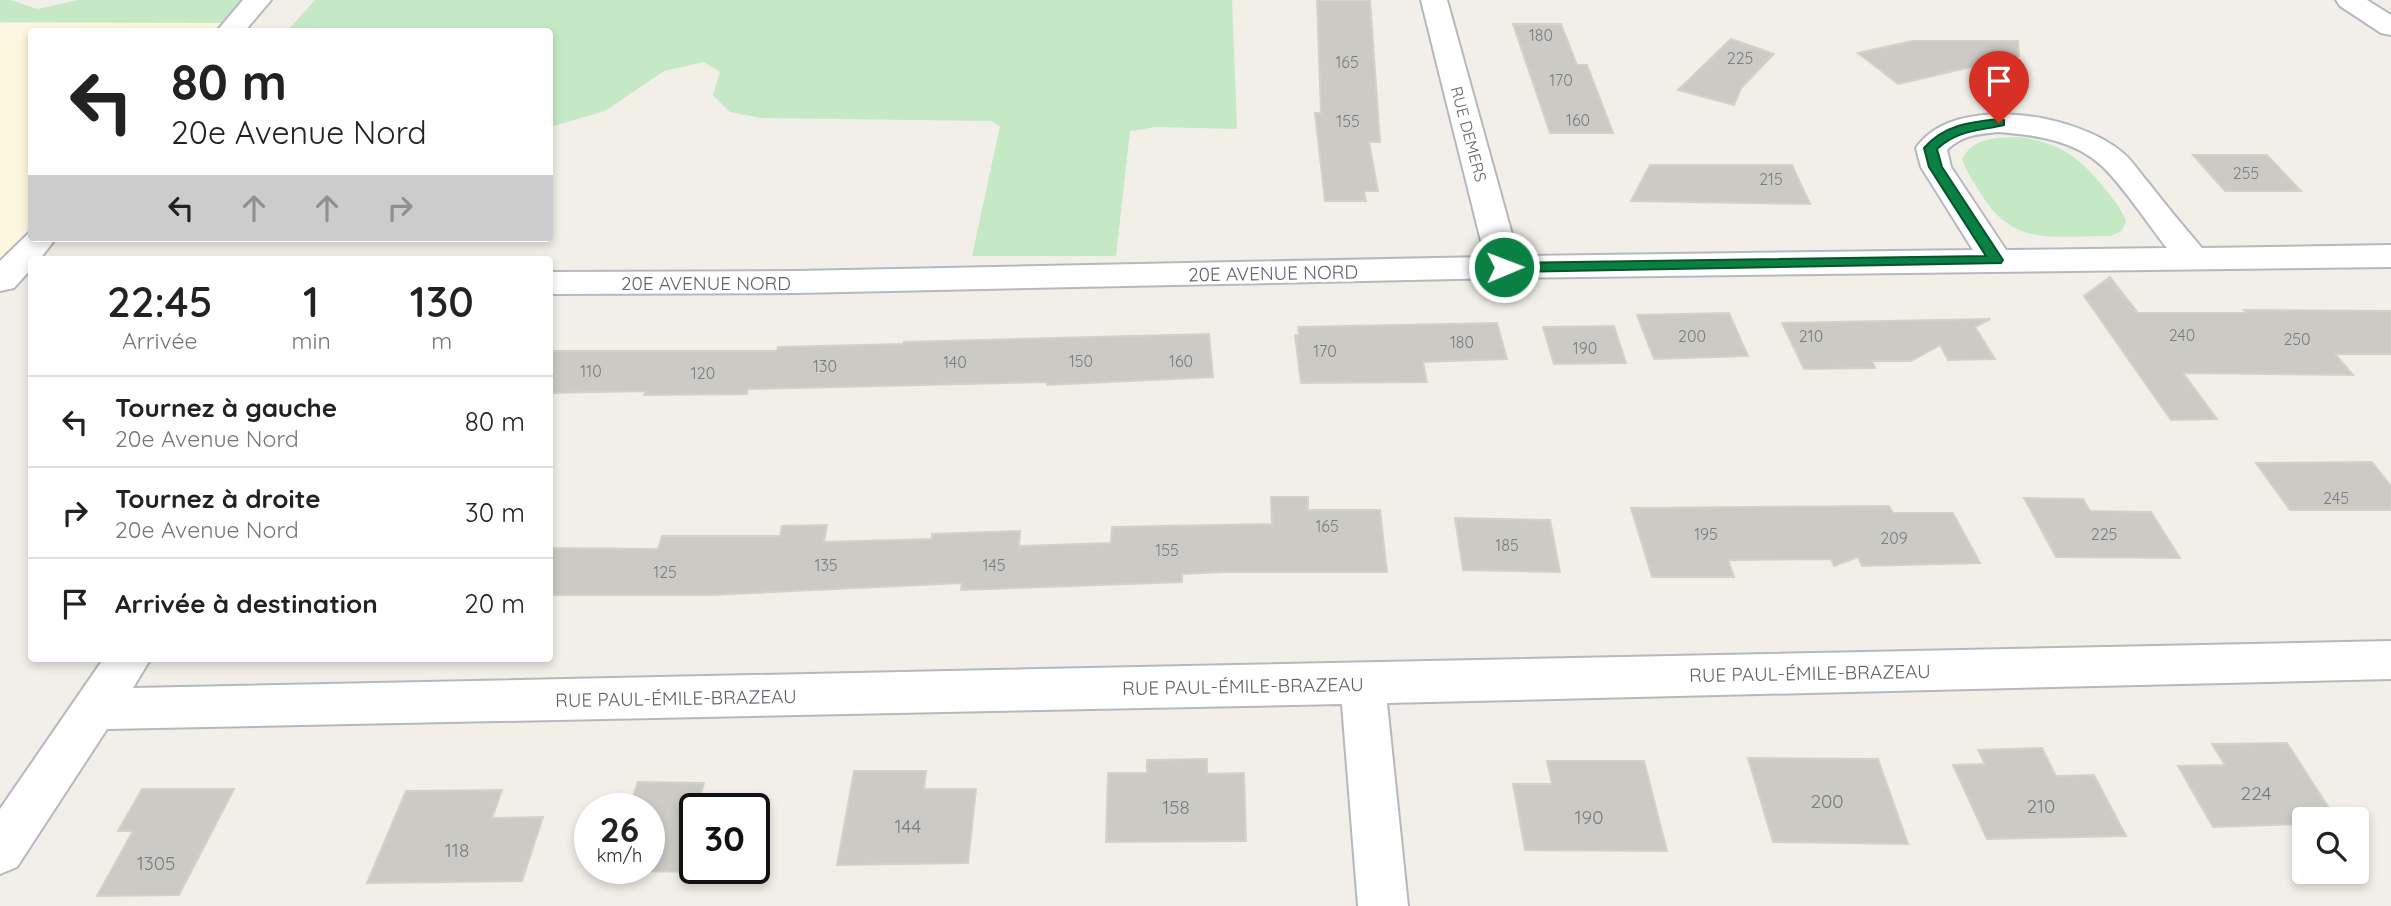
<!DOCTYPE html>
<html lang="fr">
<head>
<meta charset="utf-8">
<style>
  body { margin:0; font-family:Quicksand,sans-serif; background:#f6f6f6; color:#222; height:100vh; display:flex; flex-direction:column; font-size:26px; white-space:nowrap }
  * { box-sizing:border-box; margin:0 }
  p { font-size:23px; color:#767676 }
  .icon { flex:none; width:38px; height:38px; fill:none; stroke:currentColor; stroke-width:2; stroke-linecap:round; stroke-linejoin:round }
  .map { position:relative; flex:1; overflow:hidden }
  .sheet { position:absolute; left:28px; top:256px; width:525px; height:406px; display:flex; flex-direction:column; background:#fff; border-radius:7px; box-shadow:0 4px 10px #0003 }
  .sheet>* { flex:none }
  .hud { position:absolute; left:28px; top:28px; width:525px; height:214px; border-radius:7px; box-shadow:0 4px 10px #0003; background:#fff; color:#222; overflow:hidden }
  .buttons { position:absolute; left:2292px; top:807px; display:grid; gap:14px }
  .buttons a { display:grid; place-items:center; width:77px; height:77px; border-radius:7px; background:#fff; box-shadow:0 4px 10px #0003; font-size:35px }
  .speed { position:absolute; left:574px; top:793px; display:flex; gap:14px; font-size:35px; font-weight:700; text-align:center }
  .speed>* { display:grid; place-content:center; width:91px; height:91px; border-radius:50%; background:#fff; box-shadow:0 4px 10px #0003; line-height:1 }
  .speed small { font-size:18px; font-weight:400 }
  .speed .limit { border:4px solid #111; border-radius:10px; background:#fff; color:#111 }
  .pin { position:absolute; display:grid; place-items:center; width:60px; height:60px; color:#fff; margin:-72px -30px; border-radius:50% 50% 50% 0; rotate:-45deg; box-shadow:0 0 7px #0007 }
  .pin .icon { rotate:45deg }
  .me { position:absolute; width:77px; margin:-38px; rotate:89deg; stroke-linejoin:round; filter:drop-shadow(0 0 5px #0008) }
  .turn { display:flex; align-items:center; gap:24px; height:147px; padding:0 28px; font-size:32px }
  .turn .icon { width:91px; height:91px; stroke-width:2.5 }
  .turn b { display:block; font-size:49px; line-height:60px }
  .lanes { display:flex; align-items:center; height:66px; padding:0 28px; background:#0003; justify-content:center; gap:35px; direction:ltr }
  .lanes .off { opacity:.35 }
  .eta { display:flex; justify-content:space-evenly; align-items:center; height:119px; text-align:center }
  .eta b { font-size:42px; font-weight:600; line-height:49px }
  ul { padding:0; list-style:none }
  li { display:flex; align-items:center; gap:21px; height:91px; padding:0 28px; border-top:2px solid #e0e0e0 }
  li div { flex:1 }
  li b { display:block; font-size:26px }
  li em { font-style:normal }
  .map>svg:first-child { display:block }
</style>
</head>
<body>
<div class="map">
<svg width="2391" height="906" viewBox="0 0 2391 906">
  <rect width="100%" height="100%" fill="#f1efe8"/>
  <path fill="#fef7e0" d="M0,23H236L229,32H32V238L0,281Z"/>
  <path fill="#c5e8c5" d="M0,0H11L37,9L78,0H245L224,23L0,22Z
    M315,0H1232L1237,129L1156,127L1130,131L1116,256H972L1000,126L991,121L761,118L730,112L713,95L720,72L704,62L664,71L605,111L550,127V32L287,31Z
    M2017,137C2057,142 2076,154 2101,184C2111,196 2120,207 2126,221L2122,231L2110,236C2056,235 2016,248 1983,197C1975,184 1967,173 1962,159C1974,137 1995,138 2017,137Z"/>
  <path fill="#cccac5" stroke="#d6d1c6" stroke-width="2" d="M1317,0H1370L1380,142H1369L1378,191H1364L1366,201H1325L1315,113H1321Z
    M1513,24H1561L1577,65H1587L1613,133H1550Z
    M1731,39L1774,54L1741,88L1734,105L1678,90Z
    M1912,41H2018L2019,56L1898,84L1858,53Z
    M2193,155H2267L2301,191H2225Z
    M1650,165H1792L1810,204L1631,201Z
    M2110,277L2138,313H2247L2244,310L2391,311V354H2335L2353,375L2183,373L2217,419L2171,420L2084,296Z
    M1729,313L1748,356L1654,359L1637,315Z
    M1990,319L1975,327L1995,359L1948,360L1940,345L1911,361H1872L1875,368L1804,369L1782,323Z
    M1497,323L1507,359L1423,362L1427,382L1301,383L1295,335H1299L1298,327Z
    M1614,326L1626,363L1554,364L1543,327Z
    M1209,334L1213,377L1047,385V382L748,389L747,394L644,395L646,391L550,393V351H777L778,347L903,344L904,342Z
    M2372,462L2391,486V510H2290L2256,463Z
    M1271,497H1308V510H1380L1387,572H1223L1182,574V582L961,590L962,583L711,595H550V548L658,549L662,536H780L782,526L827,525L824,542L932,539V534L1020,531L1019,546L1111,543L1112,527L1272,524Z
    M2024,498L2083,499L2090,511L2151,512L2180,558L2056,557Z
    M1889,506L1893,513H1953L1980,563L1862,566L1858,557L1834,566L1831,559L1728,560L1734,577H1652L1631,508Z
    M1455,518L1550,520L1560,572L1463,570Z
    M2287,743L2336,819H2305V824L2213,827L2178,766L2225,765L2212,744Z
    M2042,748L2056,776L2094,775L2126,836L1987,839L1953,765L1985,764L1978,750Z
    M1748,758L1878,759L1908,844L1773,842Z
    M1207,759V774L1244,773L1246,841L1106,842L1108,773H1147V760Z
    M1547,761H1644L1667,851L1525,850L1513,784H1552Z
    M854,771H926L924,789H976L968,863L837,865Z
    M638,782L704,783L700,797L751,798L749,808H695V868H733L732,872L609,871L610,868H649V808H629Z
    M142,789H234L179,895L97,896L133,831H118Z
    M502,790L492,818L543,817L522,881L367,883L406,791Z"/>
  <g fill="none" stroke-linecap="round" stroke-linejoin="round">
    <defs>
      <path id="minor" d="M243,0H271L244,32H216Z
        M1421,0H1447L1518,256L1973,250L1921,167L1916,148C1954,92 2078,114 2123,153C2132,160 2139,172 2147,181C2165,204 2183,226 2202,248L2391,245V267L1504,278L797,293L550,294V272L797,271L1485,257ZM1999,132C2035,135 2074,140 2102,166C2124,187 2147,223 2167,248L2006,250L1951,167L1947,150C1962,135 1978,134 1999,132Z
        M2336,0H2367L2391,15V35L2381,33L2340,6Z
        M32,230V238H56L40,259H32V268L14,288L0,291V261Z
        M2391,641V679L1387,703L1408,906H1358L1342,704L107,729L17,867L0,874V809L104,658H151L133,688Z"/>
    </defs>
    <use href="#minor" stroke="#b5b8bc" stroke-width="4"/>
    <use href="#minor" fill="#fff" fill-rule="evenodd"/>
  </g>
  <path fill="#0b8043" stroke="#07532c" stroke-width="2" d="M1999,119L2004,120V125C1978,131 1958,130 1937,149L1942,167L2003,260L2001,263L1504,272L1497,267L1504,263L1986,256L1929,167L1924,148C1944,125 1970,122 1999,119Z"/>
  <g text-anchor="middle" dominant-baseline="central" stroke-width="6" stroke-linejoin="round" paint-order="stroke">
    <g font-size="16" fill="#7a7d7f">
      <text x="1541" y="35">180</text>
      <text x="1740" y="58">225</text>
      <text x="1347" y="62">165</text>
      <text x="1561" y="80">170</text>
      <text x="1578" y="120">160</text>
      <text x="1348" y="121">155</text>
      <text x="2246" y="173">255</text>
      <text x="1771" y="179">215</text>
      <text x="2182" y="335">240</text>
      <text x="1692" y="336">200</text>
      <text x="1811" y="336">210</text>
      <text x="2297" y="339">250</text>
      <text x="1462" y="342">180</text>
      <text x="1585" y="348">190</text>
      <text x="1325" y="351">170</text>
      <text x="1081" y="361">150</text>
      <text x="1181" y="361">160</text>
      <text x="955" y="362">140</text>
      <text x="825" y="366">130</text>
      <text x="591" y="371">110</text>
      <text x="703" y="373">120</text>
      <text x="2336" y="498">245</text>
      <text x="1327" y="526">165</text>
      <text x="1706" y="534">195</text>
      <text x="2104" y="534">225</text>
      <text x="1894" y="538">209</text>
      <text x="1507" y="545">185</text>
      <text x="1167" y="550">155</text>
      <text x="826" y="565">135</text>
      <text x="994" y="565">145</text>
      <text x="665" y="572">125</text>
    </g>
    <g font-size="16" fill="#5f6368" stroke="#fff">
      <text transform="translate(1469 134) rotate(75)">RUE DEMERS</text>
    </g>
    <g font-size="19" fill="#5f6368" stroke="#fff">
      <text transform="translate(1273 273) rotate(-1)">20E AVENUE NORD</text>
      <text x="706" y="283">20E AVENUE NORD</text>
      <text transform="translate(1810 673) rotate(-1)">RUE PAUL-ÉMILE-BRAZEAU</text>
      <text transform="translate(1243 686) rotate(-1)">RUE PAUL-ÉMILE-BRAZEAU</text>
      <text transform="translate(676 698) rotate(-1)">RUE PAUL-ÉMILE-BRAZEAU</text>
    </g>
    <g font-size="19" fill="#7a7d7f">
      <text x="2256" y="793">224</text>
      <text x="1827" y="801">200</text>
      <text x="2041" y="806">210</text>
      <text x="1176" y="807">158</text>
      <text x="1589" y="817">190</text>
      <text x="908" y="826">144</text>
      <text x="457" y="850">118</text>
      <text x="156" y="863">1305</text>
    </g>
  </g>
</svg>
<div class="buttons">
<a><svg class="icon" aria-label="search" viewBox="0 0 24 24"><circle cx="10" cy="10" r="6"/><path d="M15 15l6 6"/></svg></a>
</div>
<div class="speed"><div>26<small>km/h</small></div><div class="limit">30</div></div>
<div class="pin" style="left:1999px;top:123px;background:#d93025"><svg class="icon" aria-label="arrive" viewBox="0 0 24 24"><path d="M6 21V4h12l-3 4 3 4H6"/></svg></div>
<svg class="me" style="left:1504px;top:267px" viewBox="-20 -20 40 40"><circle r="17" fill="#0b8043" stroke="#fff" stroke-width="3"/><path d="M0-11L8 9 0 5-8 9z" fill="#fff"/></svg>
<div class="hud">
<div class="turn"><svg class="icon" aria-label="left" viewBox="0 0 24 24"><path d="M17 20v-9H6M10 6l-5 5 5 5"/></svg><div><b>80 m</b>20e Avenue Nord</div></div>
<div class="lanes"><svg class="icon" aria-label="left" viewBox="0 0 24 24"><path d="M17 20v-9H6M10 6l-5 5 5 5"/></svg><svg class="icon off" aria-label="ahead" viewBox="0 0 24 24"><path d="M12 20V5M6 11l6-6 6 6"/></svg><svg class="icon off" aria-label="ahead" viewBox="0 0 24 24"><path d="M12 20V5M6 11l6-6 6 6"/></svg><svg class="icon off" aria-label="right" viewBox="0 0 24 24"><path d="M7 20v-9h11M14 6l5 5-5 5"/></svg></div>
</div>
<section class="sheet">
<div class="eta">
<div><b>22:45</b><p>Arrivée</p></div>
<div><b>1</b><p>min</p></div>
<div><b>130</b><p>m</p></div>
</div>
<ul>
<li><svg class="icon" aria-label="left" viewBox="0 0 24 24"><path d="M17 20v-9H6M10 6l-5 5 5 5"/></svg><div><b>Tournez à gauche</b><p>20e Avenue Nord</p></div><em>80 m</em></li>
<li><svg class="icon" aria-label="right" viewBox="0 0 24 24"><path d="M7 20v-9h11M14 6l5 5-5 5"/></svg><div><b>Tournez à droite</b><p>20e Avenue Nord</p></div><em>30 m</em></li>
<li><svg class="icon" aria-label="arrive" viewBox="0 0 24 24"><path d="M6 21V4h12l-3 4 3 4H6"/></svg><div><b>Arrivée à destination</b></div><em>20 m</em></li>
</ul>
</section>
</div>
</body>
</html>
